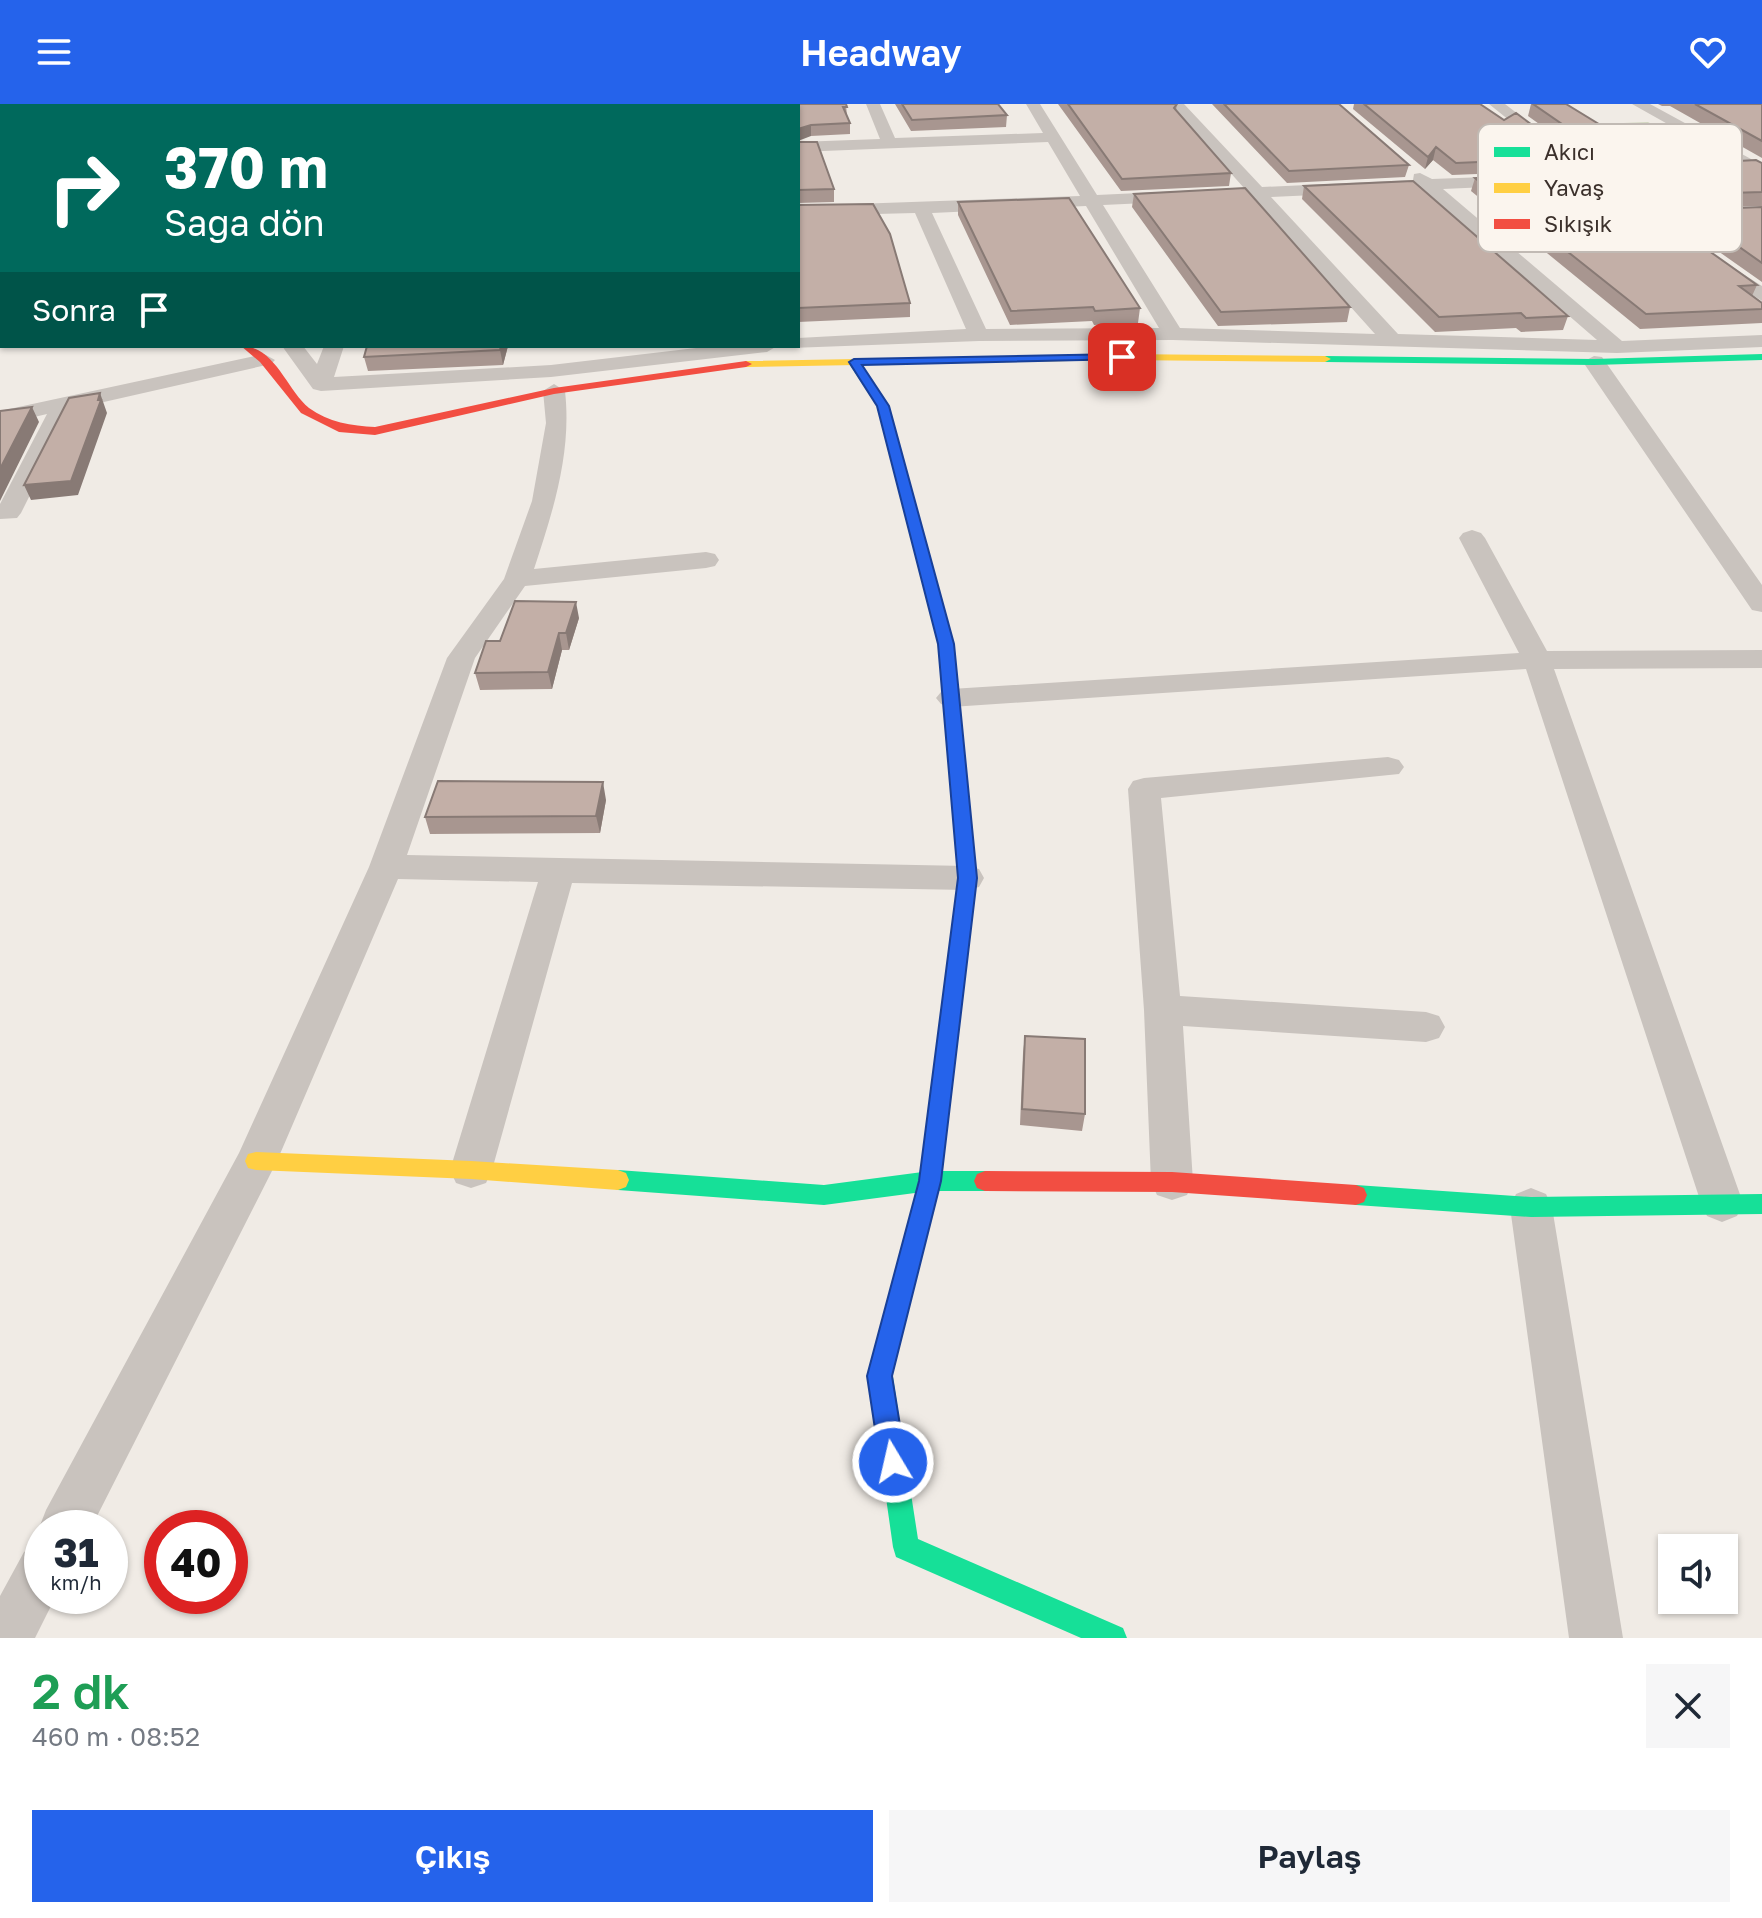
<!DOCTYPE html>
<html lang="tr">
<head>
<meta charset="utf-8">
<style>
  body { margin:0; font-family:"Golos Text",sans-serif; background:#f6f6f7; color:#1f2937; height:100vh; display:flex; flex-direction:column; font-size:30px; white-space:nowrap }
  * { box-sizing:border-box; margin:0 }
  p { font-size:26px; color:#747a83 }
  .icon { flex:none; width:44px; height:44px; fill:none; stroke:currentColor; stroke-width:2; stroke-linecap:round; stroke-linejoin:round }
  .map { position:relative; height:1534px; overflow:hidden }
  .drawer { display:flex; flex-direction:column; background:#fff; flex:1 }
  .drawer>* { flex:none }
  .banner { position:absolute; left:0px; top:0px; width:800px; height:244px; box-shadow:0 2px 6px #0004; background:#00695c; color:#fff; overflow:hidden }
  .fabs { position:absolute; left:1658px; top:1430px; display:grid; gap:16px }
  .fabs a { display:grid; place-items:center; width:80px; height:80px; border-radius:0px; background:#fff; box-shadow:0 2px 6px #0004; font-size:40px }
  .speed { position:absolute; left:24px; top:1406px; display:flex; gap:16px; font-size:40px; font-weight:700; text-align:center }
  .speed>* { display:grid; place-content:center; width:104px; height:104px; border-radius:50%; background:#fff; box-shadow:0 2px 6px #0004; line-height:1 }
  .speed small { font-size:20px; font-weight:400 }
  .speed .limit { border:12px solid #d22; background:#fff; color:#111 }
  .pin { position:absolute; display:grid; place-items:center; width:68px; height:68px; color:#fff; margin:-34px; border-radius:16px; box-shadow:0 4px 12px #0006 }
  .me { position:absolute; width:88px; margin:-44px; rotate:351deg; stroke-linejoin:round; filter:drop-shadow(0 0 6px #0008) }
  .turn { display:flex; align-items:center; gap:28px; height:168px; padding:0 32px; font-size:36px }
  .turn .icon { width:104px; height:104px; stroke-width:2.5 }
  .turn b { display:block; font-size:56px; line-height:68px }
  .then { display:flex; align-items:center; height:76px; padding:0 32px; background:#0003; gap:16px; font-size:30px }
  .round { display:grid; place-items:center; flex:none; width:84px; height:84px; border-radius:0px; background:#f6f6f7 }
  .overview { display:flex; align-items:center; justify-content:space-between; height:136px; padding:0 32px }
  h1 { font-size:48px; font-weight:600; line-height:60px; color:#1e9e55 }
  .primary-button { display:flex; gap:16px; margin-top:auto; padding:16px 32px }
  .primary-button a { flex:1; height:92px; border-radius:0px; background:#2563eb; color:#fff; font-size:32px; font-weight:600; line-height:92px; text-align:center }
  .primary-button a+a { background:#f6f6f7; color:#1f2937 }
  header { display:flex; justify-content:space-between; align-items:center; height:104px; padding:0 32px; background:#2563eb; color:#fff; font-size:36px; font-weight:600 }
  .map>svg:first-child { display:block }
</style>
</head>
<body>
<header><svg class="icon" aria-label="menu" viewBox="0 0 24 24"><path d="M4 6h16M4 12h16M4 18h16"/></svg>Headway<svg class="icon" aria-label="heart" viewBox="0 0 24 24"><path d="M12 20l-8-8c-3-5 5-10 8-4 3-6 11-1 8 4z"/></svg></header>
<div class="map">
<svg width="1762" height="1534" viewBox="0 0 1762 1534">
  <rect width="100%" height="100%" fill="#f0ebe5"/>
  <path fill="#d1d6bf" d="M1648,18L1728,66L1623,71L1550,22Z"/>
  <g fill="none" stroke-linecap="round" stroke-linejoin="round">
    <path fill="#c9c3be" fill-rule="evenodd" d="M253,0H267L268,2H254Z
      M292,0H306V2H292Z
      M720,0H734V2H720Z
      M866,0H880L895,34L1043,29L1026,0H1040L1097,91L1244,84L1169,0H1184L1262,83L1413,76L1414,70L1420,69L1432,75L1623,68L1625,72L1617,77L1443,85L1622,237L1762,231V243L1617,249L1173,236L979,237L791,244L789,242H798V234L966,225L915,109L798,112V102L1080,92L1048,38L798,48V38L880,35ZM1424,86L1597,236L1398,230L1271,93ZM1253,94L1375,230L1180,224L1103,101ZM1086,102L1159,224L986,225L932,109Z
      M1489,0H1505L1554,38L1552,41H1540Z
      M1632,0H1650L1762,61V73Z
      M1762,104V114L1651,119L1642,114L1651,109Z
      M1716,153L1762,182V197L1709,163L1707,159Z
      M282,242H303L317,260L324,242H344L334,273L551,261L713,242H777L767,248L551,273L321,287L313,285Z
      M264,250L275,256L271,260L73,305L21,409L17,414L0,415V400L47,310L0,321V307Z
      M1594,252L1602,253L1762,481V508L1752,506L1583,258Z
      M554,280L565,287C572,349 553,407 534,465L706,448L715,450L719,456L715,462L706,464L525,482L475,554L407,751L967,762L979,765L984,774L979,783L967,786L572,779L492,1066L486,1079L471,1084L456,1079L450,1066L538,778L398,775L277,1057L91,1424H42V1432L39,1424L46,1406L239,1049L369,763L447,554L504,475L532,397L546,319L543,287Z
      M1472,426L1481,429L1485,434L1547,547L1762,546V564L1554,565L1743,1099L1737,1112L1722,1118L1707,1112L1701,1099L1526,565L951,603L941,600L936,594L941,588L951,585L1519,549L1459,434L1463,429Z
      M1388,653L1399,656L1404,663L1399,670L1161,694L1180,892L1426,908L1439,912L1445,923L1439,934L1426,938L1183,922L1193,1078L1187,1091L1172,1096L1157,1091L1151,1078L1144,906L1128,685L1133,677L1144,674Z
      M1531,1084L1546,1090L1552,1103L1623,1534H1569L1510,1103L1516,1090Z
      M42,1440V1492H56L35,1534H0V1492L24,1448Z"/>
    <path fill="#16e098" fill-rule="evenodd" d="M1762,250V256L1594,261L1325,258L1319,255L1325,252L1594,255Z
      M850,256H858L889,302L953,540L972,725L963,731L954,725L939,540L877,302L848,258Z
      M618,1066L824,1081L930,1067H985L993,1070L996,1077L993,1084L985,1087H930L824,1101L618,1086L610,1083L607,1076L610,1069Z
      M1356,1081L1531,1093L1762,1090V1110L1531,1113L1356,1101L1348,1098L1345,1091L1348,1084Z
      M880,1255L889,1259L892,1267L918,1435L1123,1524L1127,1534H1081L896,1453L893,1443L868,1267L871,1259Z"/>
    <path fill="#ffcf43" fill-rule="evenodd" d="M1122,250L1325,252L1331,255L1325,258L1122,256L746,263L740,260L746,257Z
      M963,719L972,725L976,774L941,1077L892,1267L889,1275L880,1279L871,1275L868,1267L919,1077L958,774L954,725Z
      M256,1048L471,1057L618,1066L626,1069L629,1076L626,1083L618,1086L471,1075L256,1066L248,1064L245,1057L248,1050Z"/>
    <path fill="#f24e42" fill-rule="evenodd" d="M241,242C275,242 286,285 309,304C328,318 352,322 375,323L554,284L746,257L752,260L746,263L554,290L375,331L339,328L301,309L260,258Z
      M985,1067L1172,1068L1356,1081L1364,1084L1367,1091L1364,1098L1356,1101L1172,1088L985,1087L977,1084L974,1077L977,1070Z"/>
  </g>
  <path fill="#a89690" d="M747,0H846L847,13L850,19V30L811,32L798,2H748Z
    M895,0H998L1007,11L1006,23L911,27Z
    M1058,0H1177L1176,7L1231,69L1229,82L1121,87Z
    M1212,0H1339L1409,61L1405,73L1287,79Z
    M1354,0H1480L1504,16L1577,54L1572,66L1452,71L1433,56L1425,65L1353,5Z
    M1531,0H1566L1666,61L1762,59V102L1659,105L1622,79L1626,67L1602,65L1528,12Z
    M1658,0H1762V54L1670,2H1662Z
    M798,38L834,85V98L798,99Z
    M1475,74L1757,181L1752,192L1762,199V219L1640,225L1471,87Z
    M1304,82L1568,212L1563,226L1521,228L1516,224L1435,228L1302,95Z
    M1134,90L1350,203L1347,218L1218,222L1132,103Z
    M958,98L1140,204L1138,219L1094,221L1092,217L1010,221L958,111Z
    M798,101L910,199V213L798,218Z
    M1762,103V178L1681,121L1687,106Z
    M367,242H508L503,261L368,267L364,253Z
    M579,514L569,546H562L552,585L480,586L475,569L500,537Z
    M606,696L600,729L430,730L425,713Z
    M1025,932L1085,1010L1082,1027L1020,1021L1023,949Z"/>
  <path fill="#887a75" d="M811,21V32L798,37V25Z
    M1436,43L1433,56L1425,65L1428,53Z
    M501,242H508L503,261L500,246Z
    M100,289L107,309L78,391L31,396L24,381L98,296Z
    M32,303L39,318L0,397V365Z
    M576,498L579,514L569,546L566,529Z
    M559,529L562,546L552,585L548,568Z
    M603,678L606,696L600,729L596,712Z"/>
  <path fill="#c3afa7" stroke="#887a75" stroke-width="2" d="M341,0H375L374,2H340Z
    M433,0H529V2H429Z
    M589,0H684V2H589Z
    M749,0H846L847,3H843L850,19L811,21L798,25V2H750Z
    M902,0H998L1007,11L912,16Z
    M1068,0H1177L1174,4L1231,69L1122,75Z
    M1224,0H1339L1409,61L1289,67Z
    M1364,0H1480L1504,16L1516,9L1577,54L1456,59L1436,43L1428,53Z
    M1533,0H1566L1666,61L1756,56L1762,59V88L1664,91L1627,65L1633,60L1631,53L1607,51Z
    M1695,0H1762V37Z
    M798,38H817L834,85L798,86Z
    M1598,68L1757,181L1739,182L1762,199V205L1646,210L1475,74Z
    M1413,77L1568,212L1526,214L1521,209L1439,213L1304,82Z
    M1245,84L1350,203L1221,208L1134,90Z
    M1069,94L1140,204L1095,207L1093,203L1011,207L958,98Z
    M873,100L890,130L910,199L798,204V101Z
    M1762,103V159L1687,106Z
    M367,242H501L500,246L364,253Z
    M100,289L98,296H101L71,377L24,381L69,294Z
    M32,303L0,365V307Z
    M515,497L576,498L566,529H559L548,568L475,569L486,537H500Z
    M438,677L603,678L596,712L425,713Z
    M1025,932L1085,935V1010L1022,1005Z"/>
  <path fill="#2563eb" stroke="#184099" stroke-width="2" d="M1122,250L1126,251V255L862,261L889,302L954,540L977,774L941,1077L892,1272L906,1358L902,1367L893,1371L883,1367L880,1358L867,1272L919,1077L958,774L938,540L877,302L849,258L854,255Z"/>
  <rect x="1478" y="20" width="264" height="128" rx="12" fill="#fbf5ee" stroke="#c1bab4" stroke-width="2"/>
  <rect x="1494" y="43" width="36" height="10" fill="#16e098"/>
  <rect x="1494" y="79" width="36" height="10" fill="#ffcf43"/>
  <rect x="1494" y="115" width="36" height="10" fill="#f24e42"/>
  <g font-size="22" fill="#3b302b">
    <text x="1544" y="56">Akıcı</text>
    <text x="1544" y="92">Yavaş</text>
    <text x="1544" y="128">Sıkışık</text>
  </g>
</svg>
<div class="fabs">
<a><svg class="icon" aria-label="sound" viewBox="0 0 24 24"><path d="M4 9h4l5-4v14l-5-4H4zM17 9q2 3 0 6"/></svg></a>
</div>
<div class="speed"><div>31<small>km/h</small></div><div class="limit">40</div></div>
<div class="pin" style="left:1122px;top:253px;background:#d93025"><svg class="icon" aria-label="arrive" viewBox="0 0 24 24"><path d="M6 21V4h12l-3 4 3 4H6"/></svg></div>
<svg class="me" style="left:893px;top:1358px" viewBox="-20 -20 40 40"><circle r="17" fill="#2563eb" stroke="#fff" stroke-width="3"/><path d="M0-11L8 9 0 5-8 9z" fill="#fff"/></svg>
<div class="banner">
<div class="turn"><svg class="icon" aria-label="right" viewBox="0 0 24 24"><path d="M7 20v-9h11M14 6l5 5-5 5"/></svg><div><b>370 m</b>Sağa dön</div></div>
<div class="then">Sonra<svg class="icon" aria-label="arrive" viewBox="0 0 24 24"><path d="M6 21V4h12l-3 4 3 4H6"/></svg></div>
</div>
</div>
<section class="drawer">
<div class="overview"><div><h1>2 dk</h1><p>460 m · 08:52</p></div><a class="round"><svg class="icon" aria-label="close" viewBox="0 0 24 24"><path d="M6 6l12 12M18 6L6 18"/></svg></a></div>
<div class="primary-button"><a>Çıkış</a><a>Paylaş</a></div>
</section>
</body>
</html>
